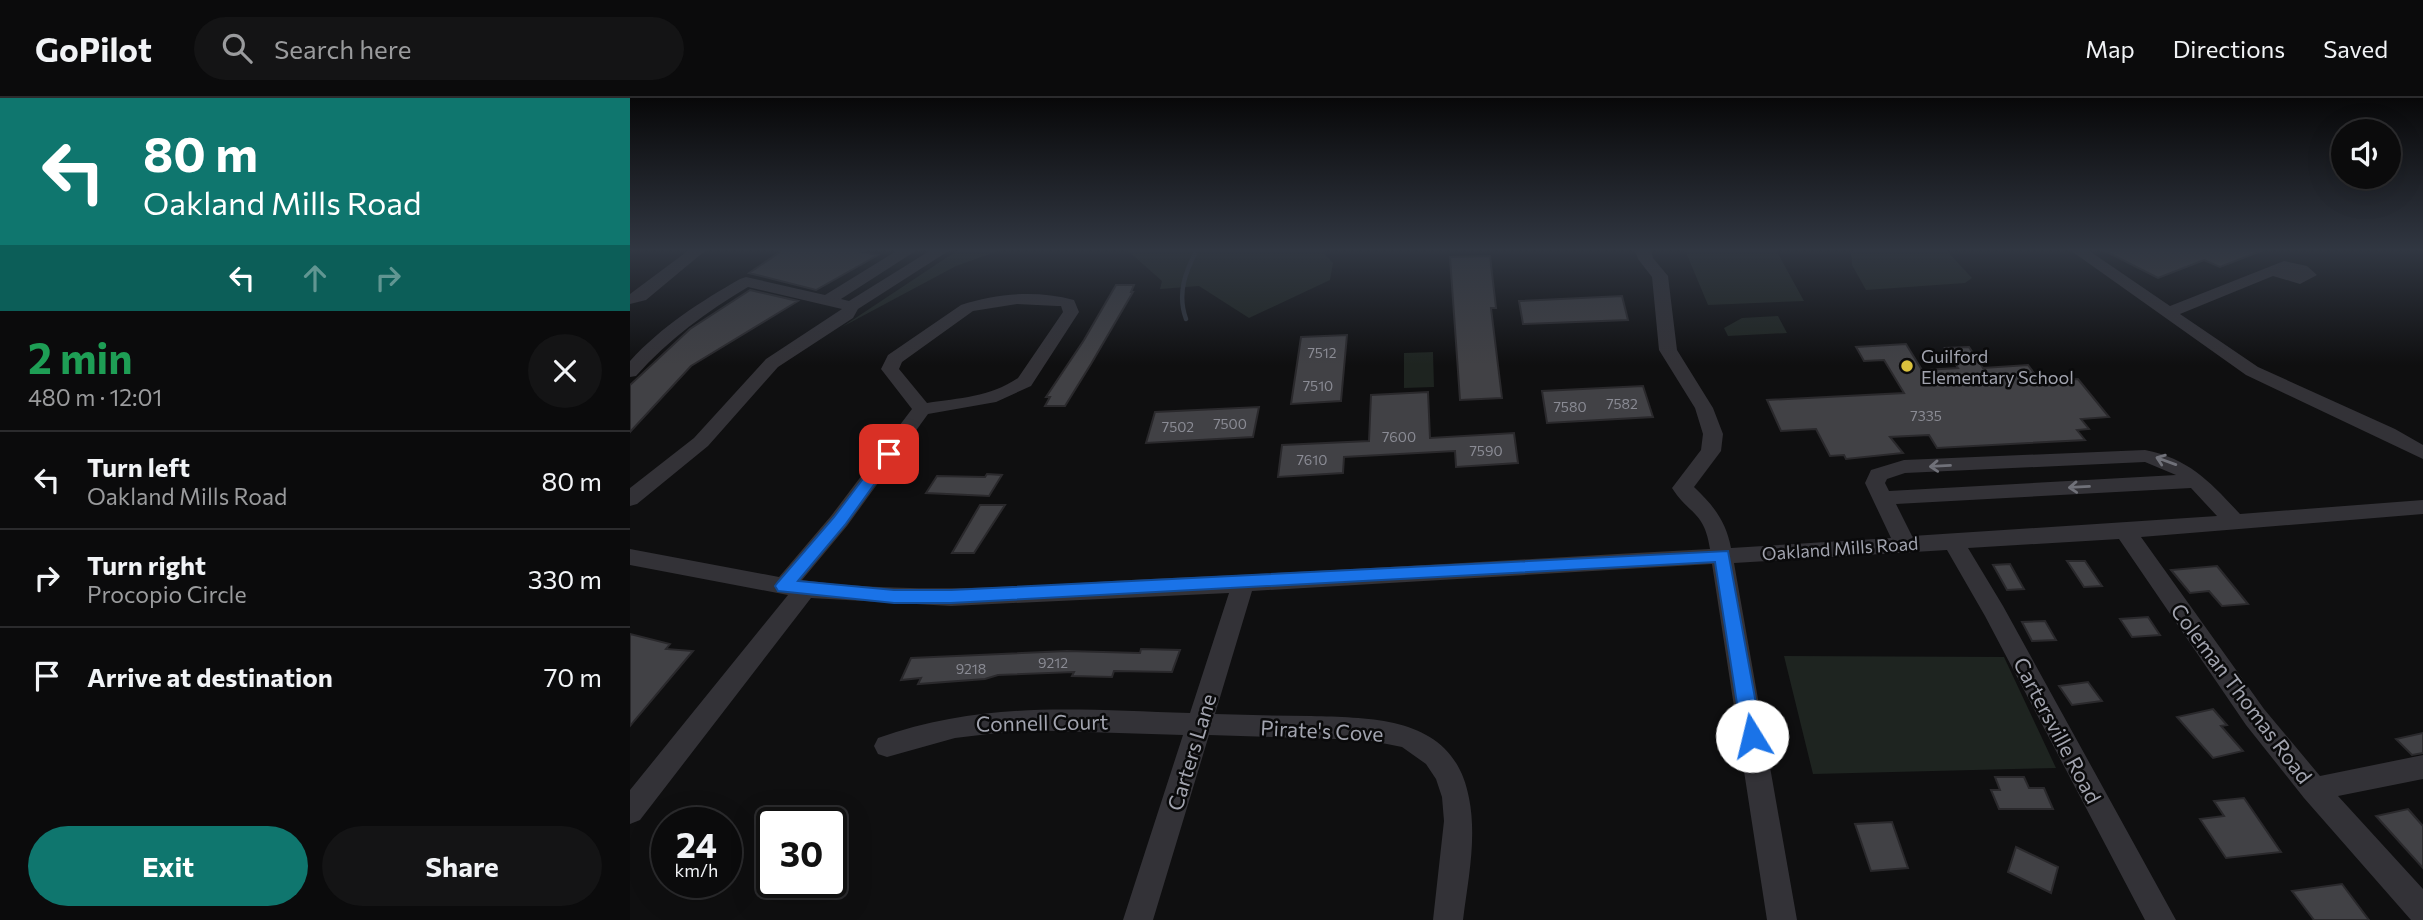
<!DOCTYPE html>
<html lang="en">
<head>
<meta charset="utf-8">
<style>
  body { margin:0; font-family:Commissioner,sans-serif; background:#141415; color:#f1f3f6; height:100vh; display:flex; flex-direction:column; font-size:26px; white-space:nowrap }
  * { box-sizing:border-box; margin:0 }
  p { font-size:23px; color:#9a9b9d }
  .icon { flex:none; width:38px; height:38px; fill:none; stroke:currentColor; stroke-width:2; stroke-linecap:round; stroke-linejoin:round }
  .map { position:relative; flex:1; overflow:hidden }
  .sheet { display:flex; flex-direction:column; background:#0b0b0c; width:630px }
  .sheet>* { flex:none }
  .top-card { background:#0f766e; color:#fff; overflow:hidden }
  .controls { position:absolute; left:1701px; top:21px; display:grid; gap:14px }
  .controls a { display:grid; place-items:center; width:70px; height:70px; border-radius:50%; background:#0b0b0c; box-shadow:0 7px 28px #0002,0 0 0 2px #2b2b2d; font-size:35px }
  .speed { position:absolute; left:21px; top:709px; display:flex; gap:14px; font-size:35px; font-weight:700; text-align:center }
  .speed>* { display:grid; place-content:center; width:91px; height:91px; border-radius:50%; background:#0b0b0c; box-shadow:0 7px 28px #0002,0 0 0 2px #2b2b2d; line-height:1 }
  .speed small { font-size:18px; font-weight:400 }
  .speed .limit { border:4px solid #111; border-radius:10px; background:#fff; color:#111 }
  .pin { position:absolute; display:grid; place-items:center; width:60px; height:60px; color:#fff; margin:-30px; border-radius:14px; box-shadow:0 4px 10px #0006 }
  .me { position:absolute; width:77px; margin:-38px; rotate:351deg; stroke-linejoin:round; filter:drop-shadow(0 0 5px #0008) }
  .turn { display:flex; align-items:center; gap:24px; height:147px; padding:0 28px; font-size:32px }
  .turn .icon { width:91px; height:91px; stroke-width:2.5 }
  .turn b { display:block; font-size:49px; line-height:60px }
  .lanes { display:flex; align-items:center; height:66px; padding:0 28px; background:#0003; justify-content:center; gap:35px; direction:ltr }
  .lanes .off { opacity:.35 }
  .round { display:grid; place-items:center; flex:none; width:74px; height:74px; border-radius:37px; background:#141415 }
  .head { display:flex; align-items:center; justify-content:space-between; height:119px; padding:0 28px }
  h1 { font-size:42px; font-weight:700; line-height:52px; color:#1e9e55 }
  .primary-button { display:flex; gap:14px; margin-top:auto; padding:14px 28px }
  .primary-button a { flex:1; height:80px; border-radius:42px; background:#0f766e; color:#fff; font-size:28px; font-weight:700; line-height:80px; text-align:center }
  .primary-button a+a { background:#141415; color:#f1f3f6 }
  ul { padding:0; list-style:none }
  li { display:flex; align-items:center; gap:21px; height:98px; padding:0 28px; border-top:2px solid #2b2b2d }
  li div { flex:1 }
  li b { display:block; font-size:26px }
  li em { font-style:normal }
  header { display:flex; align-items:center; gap:42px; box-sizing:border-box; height:98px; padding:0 35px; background:#0b0b0c; border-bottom:2px solid #2b2b2d }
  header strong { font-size:33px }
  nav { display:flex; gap:38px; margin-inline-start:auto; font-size:24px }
  .search { width:490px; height:63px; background:#141415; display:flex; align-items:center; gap:18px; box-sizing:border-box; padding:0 24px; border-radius:38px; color:#9a9b9d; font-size:26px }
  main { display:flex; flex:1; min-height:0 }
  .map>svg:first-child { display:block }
</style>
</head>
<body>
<header>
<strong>GoPilot</strong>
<div class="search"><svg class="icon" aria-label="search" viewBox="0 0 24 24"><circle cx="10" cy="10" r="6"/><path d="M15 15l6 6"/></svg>Search here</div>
<nav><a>Map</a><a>Directions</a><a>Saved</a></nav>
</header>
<main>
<section class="sheet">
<div class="top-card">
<div class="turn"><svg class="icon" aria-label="left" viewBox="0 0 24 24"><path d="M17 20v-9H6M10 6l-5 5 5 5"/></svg><div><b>80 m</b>Oakland Mills Road</div></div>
<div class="lanes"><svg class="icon" aria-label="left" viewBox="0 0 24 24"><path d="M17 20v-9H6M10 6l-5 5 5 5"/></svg><svg class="icon off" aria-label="ahead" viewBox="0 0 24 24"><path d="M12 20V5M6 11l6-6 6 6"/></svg><svg class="icon off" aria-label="right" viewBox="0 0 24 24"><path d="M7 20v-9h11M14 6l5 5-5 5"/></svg></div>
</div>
<div class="head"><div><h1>2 min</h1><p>480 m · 12:01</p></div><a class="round"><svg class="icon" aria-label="close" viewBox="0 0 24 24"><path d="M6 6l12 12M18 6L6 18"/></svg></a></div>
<ul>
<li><svg class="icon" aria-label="left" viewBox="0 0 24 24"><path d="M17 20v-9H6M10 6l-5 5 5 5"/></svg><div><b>Turn left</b><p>Oakland Mills Road</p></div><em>80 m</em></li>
<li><svg class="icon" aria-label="right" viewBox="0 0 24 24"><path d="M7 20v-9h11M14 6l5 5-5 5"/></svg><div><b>Turn right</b><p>Procopio Circle</p></div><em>330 m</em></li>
<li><svg class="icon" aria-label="arrive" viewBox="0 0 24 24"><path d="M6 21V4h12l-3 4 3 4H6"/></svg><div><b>Arrive at destination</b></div><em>70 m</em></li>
</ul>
<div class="primary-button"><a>Exit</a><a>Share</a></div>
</section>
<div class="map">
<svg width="1793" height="822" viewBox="0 0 1793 822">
  <rect width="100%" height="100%" fill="#0f0f10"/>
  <path fill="#1e2420" d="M328,152H371L326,168L212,229Z
    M497,152H691L703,165L700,182L619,220L569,188L530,191L532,183Z
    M1055,152H1146L1174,203L1078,207Z
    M1224,152H1316L1342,180L1335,185L1236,192L1222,167L1221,154Z
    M1148,218L1157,235L1098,238L1094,230L1112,220Z
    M803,254L804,289L774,290V255Z
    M1154,558L1374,559L1426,670L1183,676Z"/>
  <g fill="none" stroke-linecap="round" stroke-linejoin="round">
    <path stroke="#2e333b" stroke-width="4.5" d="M556,221C547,196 555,174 567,152"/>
  </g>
  <path fill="#414145" stroke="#2a292c" stroke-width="2" d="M153,152H223L248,157L186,192L119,175Z
    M1473,152H1631V153L1590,169L1574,162L1528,180Z
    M860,158L866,210H861L872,300L830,302L820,159Z
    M486,187H504L501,194H503L461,266L435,308H415L420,299H416L454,242Z
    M120,192L168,203L61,268L0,334V287L60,231Z
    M992,198L998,222L893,226L889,203Z
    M717,237L711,303L661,306L671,239Z
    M1276,246L1292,272L1328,270L1315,250L1339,249L1353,270L1398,267L1410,283L1448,281L1479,319L1451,321L1459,331L1447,332L1455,342L1307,350L1299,337L1260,339L1273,355L1216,361L1214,357L1200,358L1186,331L1151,333L1137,302L1274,295L1254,262L1234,263L1226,249Z
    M1013,288L1023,319L917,325L912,293Z
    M798,294L800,340L884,335L888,365L826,369L825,353L714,359L713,375L648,379L652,347L739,343L741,297Z
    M629,309L623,339L516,345L525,314Z
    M357,376L372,377L359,398L296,395L307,378L355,379Z
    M350,407H375L344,455H322Z
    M1437,463H1455L1472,488L1454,489Z
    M1380,466L1394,491L1377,492L1363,467Z
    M1587,468L1618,506L1592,508L1579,493L1560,495L1541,472Z
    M1518,519L1530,537L1502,539L1490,521Z
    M1415,523L1426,542L1402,543L1392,524Z
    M0,536L40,546L36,551L63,553L0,628Z
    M511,551L550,552L542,574L484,573L482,579L442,578L444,574L368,577L355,581L288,586L291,580L271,582L281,560L437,553L510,555Z
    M1458,584L1472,603L1442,607L1429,588Z
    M1583,611L1597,627L1591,628L1613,653L1583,660L1547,619Z
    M1793,635V655L1782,657L1766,641Z
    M1365,679H1394L1399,690H1414L1423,711H1369L1361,692H1370Z
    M1614,700L1651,754L1596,760L1570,721L1594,718L1584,703Z
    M1778,711L1793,728V770L1746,718Z
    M1262,724L1278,770L1241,773L1225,726Z
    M1386,749L1428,769L1421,795L1378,774Z
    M1712,786L1739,822H1684L1662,793Z"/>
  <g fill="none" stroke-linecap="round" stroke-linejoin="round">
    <path fill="#333237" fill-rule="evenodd" d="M59,152H76L16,202L0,206V196Z
      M268,152H287L211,201L219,203L301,152H320L228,211L223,220L148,269L78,348L7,406L0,408V390L64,340L136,261L212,211L118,189C76,214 39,241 6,278L0,279V263C32,228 70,204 110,181L116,179L195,197Z
      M1005,152H1021L1023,160L1038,178L1047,252L1083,310L1093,336L1091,353L1064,389C1083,407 1096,423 1101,450L1261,440L1235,385L1241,372L1274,362L1515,352C1560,361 1580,384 1610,416L1793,402V416L1511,439L1634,611L1690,678L1793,657V681L1708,698L1793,791V822H1781L1674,700L1616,627L1489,441L1338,450L1373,508L1546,822H1515L1355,518L1317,452L1104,465L1167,822H1137L1082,466L622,493L585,616C617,617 649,618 681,618C747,620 824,619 839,700C847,740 838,782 833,822H803L814,723L812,699L806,681L796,666L772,649L737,642L579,637L523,822H493L553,637L392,632L325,640L257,659L248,656L244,648L248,640C356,602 448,612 560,615L599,495L321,508L181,500L10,722L0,726V692L158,497L0,467V451L149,479L201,418L282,311L251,271L258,257L331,207C367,195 407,192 444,202L449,214L401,288L366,304L298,316L217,428L172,482C287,498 405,487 520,481C707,473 893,461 1080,451C1074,412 1059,417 1042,390L1071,352L1073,336L1065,310L1029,252L1022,179L1008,161ZM387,206L427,208H431L433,214L388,280C360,299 329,300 297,305L269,271L272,264L343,213ZM1515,364L1546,377L1259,393L1255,385L1257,381L1275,375ZM1561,390L1587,418L1282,438L1266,406Z
      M1440,152H1458L1540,208L1654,163L1677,168L1687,177L1670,186L1643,178L1550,216L1628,269L1765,331L1793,347V361L1616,277Z"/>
  </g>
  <defs><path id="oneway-shaft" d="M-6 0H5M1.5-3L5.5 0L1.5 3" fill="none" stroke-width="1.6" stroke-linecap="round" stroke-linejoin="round" transform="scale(1.75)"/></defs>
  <g stroke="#707179">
    <use href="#oneway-shaft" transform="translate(1536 363) rotate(-160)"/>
    <use href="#oneway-shaft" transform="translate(1310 368) rotate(177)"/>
    <use href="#oneway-shaft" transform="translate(1449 389) rotate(177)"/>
  </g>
  <linearGradient id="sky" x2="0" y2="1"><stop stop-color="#080809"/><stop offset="0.57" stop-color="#313742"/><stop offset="1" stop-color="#313742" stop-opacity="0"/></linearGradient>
  <rect width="1793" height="267" fill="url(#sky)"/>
  <path fill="#1a73e8" stroke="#114b97" stroke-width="2" d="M259,351L264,353L266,356L264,359L215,427L168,483L264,492H321L1098,453L1132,638L1129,644L1122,646L1115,644L1112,638L1085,464L321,505H264L148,493L145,488L148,484L204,419L254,353Z"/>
  <circle fill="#dac13d" stroke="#0a0a0b" stroke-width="2.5" cx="1277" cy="268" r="7"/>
  <g text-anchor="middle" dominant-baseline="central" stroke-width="5" stroke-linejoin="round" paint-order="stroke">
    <g font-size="14" fill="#8a8b94">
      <text x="692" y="254">7512</text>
      <text x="688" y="287">7510</text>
      <text x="992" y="305">7582</text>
      <text x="940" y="308">7580</text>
      <text x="1296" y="317">7335</text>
      <text x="600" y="325">7500</text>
      <text x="548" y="328">7502</text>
      <text x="769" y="338">7600</text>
      <text x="856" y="352">7590</text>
      <text x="682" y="361">7610</text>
      <text x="423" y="564">9212</text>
      <text x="341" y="570">9218</text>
    </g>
    <g font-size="18" fill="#a2a4af" stroke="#0a0a0b" text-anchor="start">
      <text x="1291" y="258">Guilford<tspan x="1291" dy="21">Elementary School</tspan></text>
    </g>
    <g font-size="18" fill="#a2a4af" stroke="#0a0a0b">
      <text transform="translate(1210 450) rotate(-4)">Oakland Mills Road</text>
    </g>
    <g font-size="21" fill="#a2a4af" stroke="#0a0a0b">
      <text transform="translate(1612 595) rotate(53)">Coleman Thomas Road</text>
      <text transform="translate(412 624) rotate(-1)">Connell Court</text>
      <text transform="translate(692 632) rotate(3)">Pirate's Cove</text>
      <text transform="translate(1428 632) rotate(62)">Cartersville Road</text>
      <text transform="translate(561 654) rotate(-73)">Carters Lane</text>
    </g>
  </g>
</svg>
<div class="controls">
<a><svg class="icon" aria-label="sound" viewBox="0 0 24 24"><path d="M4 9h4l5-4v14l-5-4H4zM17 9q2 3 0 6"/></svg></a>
</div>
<div class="speed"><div>24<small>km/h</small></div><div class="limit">30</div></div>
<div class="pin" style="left:259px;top:356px;background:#d93025"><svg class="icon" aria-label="arrive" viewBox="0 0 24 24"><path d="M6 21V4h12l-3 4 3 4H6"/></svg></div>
<svg class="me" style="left:1122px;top:638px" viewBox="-20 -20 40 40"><circle r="19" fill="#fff"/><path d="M0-13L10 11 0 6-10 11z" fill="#1a73e8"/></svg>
</div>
</main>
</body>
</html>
